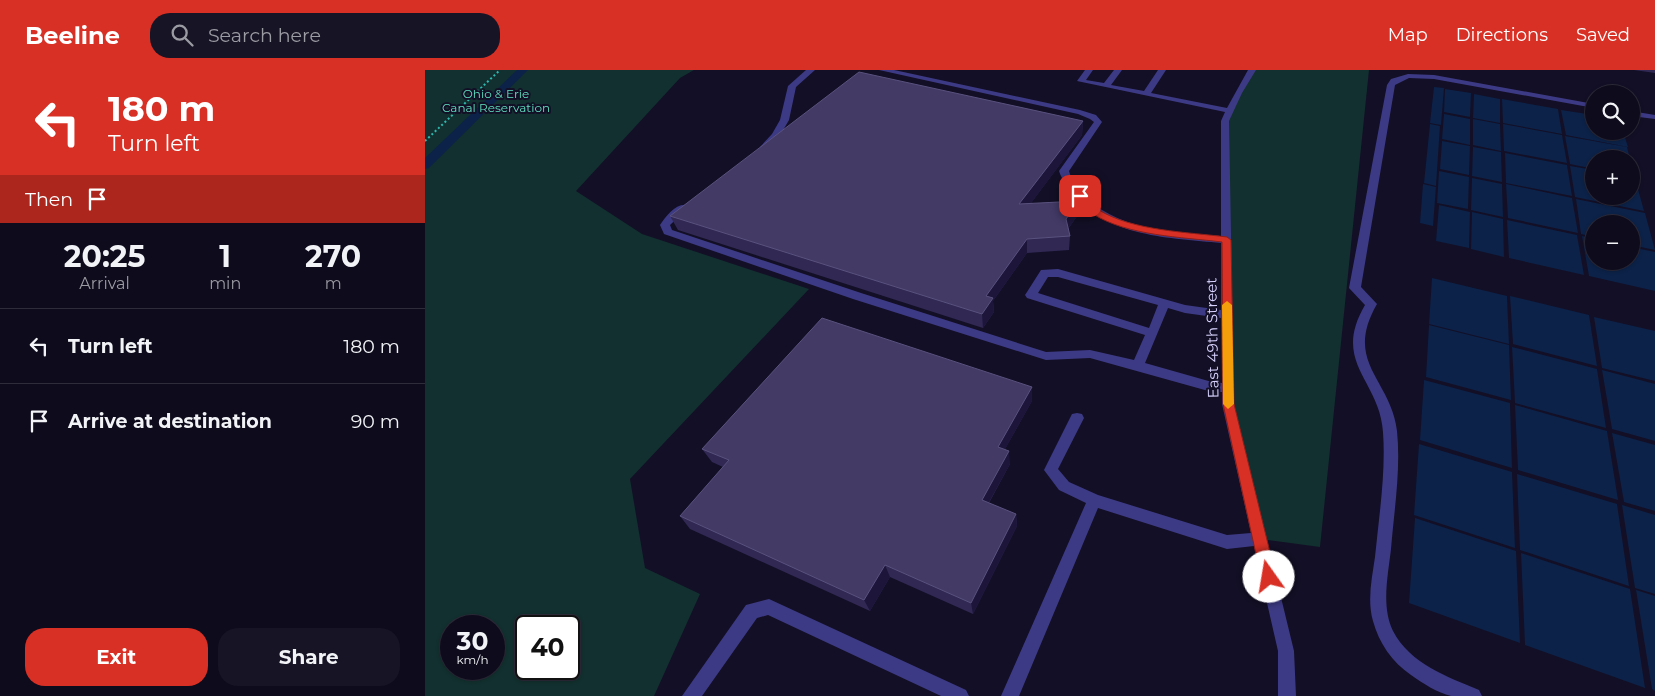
<!DOCTYPE html>
<html lang="en">
<head>
<meta charset="utf-8">
<style>
  body { margin:0; font-family:Montserrat,sans-serif; background:#171425; color:#f1f3f6; height:100vh; display:flex; flex-direction:column; font-size:19px; white-space:nowrap }
  * { box-sizing:border-box; margin:0 }
  p { font-size:16px; color:#9b9ba3 }
  .icon { flex:none; width:28px; height:28px; fill:none; stroke:currentColor; stroke-width:2; stroke-linecap:round; stroke-linejoin:round }
  .map { position:relative; flex:1; overflow:hidden }
  .side { display:flex; flex-direction:column; background:#0e0b1c; width:425px }
  .side>* { flex:none }
  .top-card { background:#d93025; color:#fff; overflow:hidden }
  .tools { position:absolute; left:1160px; top:15px; display:grid; gap:10px }
  .tools a { display:grid; place-items:center; width:55px; height:55px; border-radius:50%; background:#0e0b1c; box-shadow:0 1px 4px #0004,0 0 0 1px #2e2b3b; font-size:25px }
  .speed { position:absolute; left:15px; top:545px; display:flex; gap:10px; font-size:25px; font-weight:700; text-align:center }
  .speed>* { display:grid; place-content:center; width:65px; height:65px; border-radius:50%; background:#0e0b1c; box-shadow:0 1px 4px #0004,0 0 0 1px #2e2b3b; line-height:1 }
  .speed small { font-size:12px; font-weight:400 }
  .speed .limit { border:2px solid #111; border-radius:8px; background:#fff; color:#111 }
  .pin { position:absolute; display:grid; place-items:center; width:42px; height:42px; color:#fff; margin:-21px; border-radius:10px; box-shadow:0 2px 8px #0006 }
  .me { position:absolute; width:55px; margin:-28px; rotate:347deg; stroke-linejoin:round; filter:drop-shadow(0 0 4px #0008) }
  .turn { display:flex; align-items:center; gap:18px; height:105px; padding:0 25px; font-size:22px }
  .turn .icon { width:65px; height:65px; stroke-width:2.5 }
  .turn b { display:block; font-size:35px; line-height:42px }
  .then { display:flex; align-items:center; height:48px; padding:0 25px; background:#0003; gap:10px; font-size:19px }
  .eta { display:flex; justify-content:space-evenly; align-items:center; height:85px; text-align:center }
  .eta b { font-size:30px; font-weight:700; line-height:35px }
  .cta { display:flex; gap:10px; margin-top:auto; padding:10px 25px }
  .cta a { flex:1; height:58px; border-radius:20px; background:#d93025; color:#fff; font-size:20px; font-weight:700; line-height:58px; text-align:center }
  .cta a+a { background:#171425; color:#f1f3f6 }
  ul { padding:0; list-style:none }
  li { display:flex; align-items:center; gap:15px; height:75px; padding:0 25px; border-top:1px solid #2e2b3b }
  li div { flex:1 }
  li b { display:block; font-size:19px }
  li em { font-style:normal }
  header { display:flex; align-items:center; gap:30px; box-sizing:border-box; height:70px; padding:0 25px; background:#d93025; color:#fff }
  header strong { font-size:24px }
  nav { display:flex; gap:28px; margin-inline-start:auto; font-size:18px }
  .search { width:350px; height:45px; background:#171425; display:flex; align-items:center; gap:12px; box-sizing:border-box; padding:0 18px; border-radius:20px; color:#9b9ba3; font-size:19px }
  main { display:flex; flex:1; min-height:0 }
  .map>svg:first-child { display:block }
</style>
</head>
<body>
<header>
<strong>Beeline</strong>
<div class="search"><svg class="icon" aria-label="search" viewBox="0 0 24 24"><circle cx="10" cy="10" r="6"/><path d="M15 15l6 6"/></svg>Search here</div>
<nav><a>Map</a><a>Directions</a><a>Saved</a></nav>
</header>
<main>
<section class="side">
<div class="top-card">
<div class="turn"><svg class="icon" aria-label="left" viewBox="0 0 24 24"><path d="M17 20v-9H6M10 6l-5 5 5 5"/></svg><div><b>180 m</b>Turn left</div></div>
<div class="then">Then<svg class="icon" aria-label="arrive" viewBox="0 0 24 24"><path d="M6 21V4h12l-3 4 3 4H6"/></svg></div>
</div>
<div class="eta">
<div><b>20:25</b><p>Arrival</p></div>
<div><b>1</b><p>min</p></div>
<div><b>270</b><p>m</p></div>
</div>
<ul>
<li><svg class="icon" aria-label="left" viewBox="0 0 24 24"><path d="M17 20v-9H6M10 6l-5 5 5 5"/></svg><div><b>Turn left</b></div><em>180 m</em></li>
<li><svg class="icon" aria-label="arrive" viewBox="0 0 24 24"><path d="M6 21V4h12l-3 4 3 4H6"/></svg><div><b>Arrive at destination</b></div><em>90 m</em></li>
</ul>
<div class="cta"><a>Exit</a><a>Share</a></div>
</section>
<div class="map">
<svg width="1230" height="626" viewBox="0 0 1230 626">
  <rect width="100%" height="100%" fill="#130f26"/>
  <path fill="#12302f" fill-rule="evenodd" d="M0,0H269L255,8L151,121L217,164L384,219L205,409L220,498L275,524L229,626H0ZM69,556V599H26V556ZM144,556V599H101V556Z
    M828,0H944L895,477L835,469L803,334L800,51Z"/>
  <path fill="#0c2248" d="M1009,17L1019,18L1016,55L1005,53Z
    M1020,19L1046,23L1045,47L1019,42Z
    M1049,24L1075,29V53L1048,48Z
    M1077,29L1133,39L1137,64L1078,53Z
    M1136,40L1169,45V61H1198L1203,77L1141,65Z
    M1019,44L1045,49V75L1017,69Z
    M1048,49L1075,54L1076,81L1048,75Z
    M1005,54L1015,56L1011,116L999,113Z
    M1078,54L1137,65L1142,93L1079,81Z
    M1140,66L1202,77L1205,89H1169V99L1145,94Z
    M1017,71L1045,76L1044,105L1015,99Z
    M1048,77L1076,82L1077,112L1047,106Z
    M1080,83L1142,95L1147,126L1081,113Z
    M1145,96L1169,100V126H1206V108H1210L1219,141L1150,127Z
    M1014,101L1044,107L1043,139L1012,133Z
    M1047,108L1077,114L1078,147L1046,140Z
    M998,114L1011,117L1008,156L995,153Z
    M1081,114L1147,128L1153,163L1083,148Z
    M1151,129L1220,143L1230,180L1206,175V154H1169V167L1156,164Z
    M1014,135L1045,142L1044,178L1011,171Z
    M1047,142L1078,149L1079,187L1046,179Z
    M1082,150L1152,165L1159,205L1084,188Z
    M1157,166L1169,169V191H1206V177L1230,182V221L1164,206Z
    M1007,208L1082,226L1084,274L1004,254Z
    M1085,226L1164,245L1172,296L1088,274Z
    M1169,247L1230,261V311L1177,298Z
    M1004,255L1084,275L1086,330L1001,307Z
    M1087,277L1172,299L1181,358L1090,333Z
    M1177,300L1230,314V371L1187,359Z
    M999,310L1085,333L1087,398L995,370Z
    M1090,335L1182,361L1193,430L1093,400Z
    M1187,363L1230,375V441L1199,432Z
    M994,374L1087,402L1090,478L989,445Z
    M1092,404L1192,434L1204,516L1095,480Z
    M1197,435L1230,445V524L1210,518Z
    M990,448L1091,481L1095,573L984,533Z
    M1096,483L1205,519L1220,618L1100,575Z
    M1211,520L1230,526V621L1227,619Z"/>
  <g fill="none" stroke-linecap="round" stroke-linejoin="round">
    <path fill="#0c2248" fill-rule="evenodd" d="M92,0H103L4,98L0,99V88Z"/>
    <path stroke="#2fb8b0" stroke-width="2" stroke-dasharray="2 2.5" stroke-linecap="butt" d="M0,71L75,0"/>
    <path fill="#3d3a85" fill-rule="evenodd" d="M381,0H390L371,17L364,50L354,67L342,79H336L335,77L347,64L355,50L363,16Z
      M454,0H469L655,40L671,45L677,52L644,101C646,109 650,114 656,121C688,161 748,162 796,166V51L800,42L652,11L660,0H668L661,10L679,13L689,0H697L686,15L719,21L733,0H741L726,23L802,38L823,0H831L817,23L804,51L809,334L869,581L871,626H853V581L829,476L802,479L673,438L594,626H576L661,433L634,420L619,400L647,344L652,343L657,344L659,348L633,399L644,412L673,425L802,465L826,463L797,334V322H787L665,288L621,290L428,229L239,164L235,155C241,146 251,133 262,135V139L245,155L247,160L436,223L621,282L665,280L709,290L720,265L602,228L600,225L602,222L616,200L633,199L760,235L796,240V173C746,168 682,167 648,124C642,116 637,110 634,101L669,52L665,49L653,44ZM623,207H633L733,235L724,258L613,223ZM743,238L760,243L796,248L797,313L787,312L720,293Z
      M983,4L1009,5L1169,34V38L1009,9L984,8L970,15L936,217L952,234C918,293 966,309 972,361C976,400 969,441 966,479C963,505 956,537 968,561C985,594 1023,607 1054,620L1057,626C1047,626 1036,626 1026,626C1013,623 997,613 986,605C967,592 954,573 948,551C942,530 947,508 950,487C954,446 961,403 958,362C955,310 906,293 940,235L924,218L962,15L966,9Z
      M1206,41L1230,45V49L1206,46Z
      M344,529L541,620L544,626H516L343,545L332,548L277,626H257L321,535Z"/>
  </g>
  <path fill="#312854" d="M1209,0H1230V3Z
    M658,51L657,65L606,133L653,145L643,159L645,166L644,180L602,183L568,231L569,242L558,258L253,160L245,146Z
    M607,317V331L580,379L585,394L564,433L591,444L592,456L548,544L465,507L445,541L265,459L255,446L298,397L287,392L277,379Z"/>
  <path fill="#1d163a" d="M658,51L657,65L595,148L594,134Z
    M654,131L653,145L640,163L641,149Z
    M602,169V183L568,231L569,242L558,258L557,244L561,226Z
    M607,317V331L574,390L573,377Z
    M584,381L585,394L558,443L557,430Z
    M591,444L592,456L548,544L546,533Z
    M460,495L465,507L445,541L439,530Z"/>
  <path fill="#433a66" stroke="#5a527e" d="M434,2L658,51L594,134L654,131L641,149L645,166L602,169L561,226L568,228L557,244L245,146Z
    M397,248L607,317L573,377L584,381L557,430L591,444L546,533L460,495L439,530L255,446L304,390L277,379Z"/>
  <path fill="#d93025" stroke="#8d1f18" d="M655,123L658,124C663,129 668,136 674,140C708,161 763,162 802,167L806,170L809,334L851,507L849,512L844,513L838,512L836,507L798,334L797,172C757,167 703,166 668,144C662,140 657,133 652,128L651,126Z"/>
  <path fill="#f59e0b" d="M802,231L807,235L809,334L803,339L798,334L797,235Z"/>
  <g text-anchor="middle" dominant-baseline="central" stroke-width="4" stroke-linejoin="round" paint-order="stroke">
    <g font-size="12" fill="#5fe0c0" stroke="#130f26">
      <text x="71" y="23">Ohio &amp; Erie<tspan x="71" dy="14">Canal Reservation</tspan></text>
    </g>
    <g font-size="15" fill="#d9d4ff" stroke="#130f26">
      <text transform="translate(787 268) rotate(-91)">East 49th Street</text>
    </g>
  </g>
</svg>
<div class="tools">
<a><svg class="icon" aria-label="search" viewBox="0 0 24 24"><circle cx="10" cy="10" r="6"/><path d="M15 15l6 6"/></svg></a>
<a>+</a>
<a>−</a>
</div>
<div class="speed"><div>30<small>km/h</small></div><div class="limit">40</div></div>
<div class="pin" style="left:655px;top:126px;background:#d93025"><svg class="icon" aria-label="arrive" viewBox="0 0 24 24"><path d="M6 21V4h12l-3 4 3 4H6"/></svg></div>
<svg class="me" style="left:844px;top:507px" viewBox="-20 -20 40 40"><circle r="19" fill="#fff"/><path d="M0-13L10 11 0 6-10 11z" fill="#d93025"/></svg>
</div>
</main>
</body>
</html>
